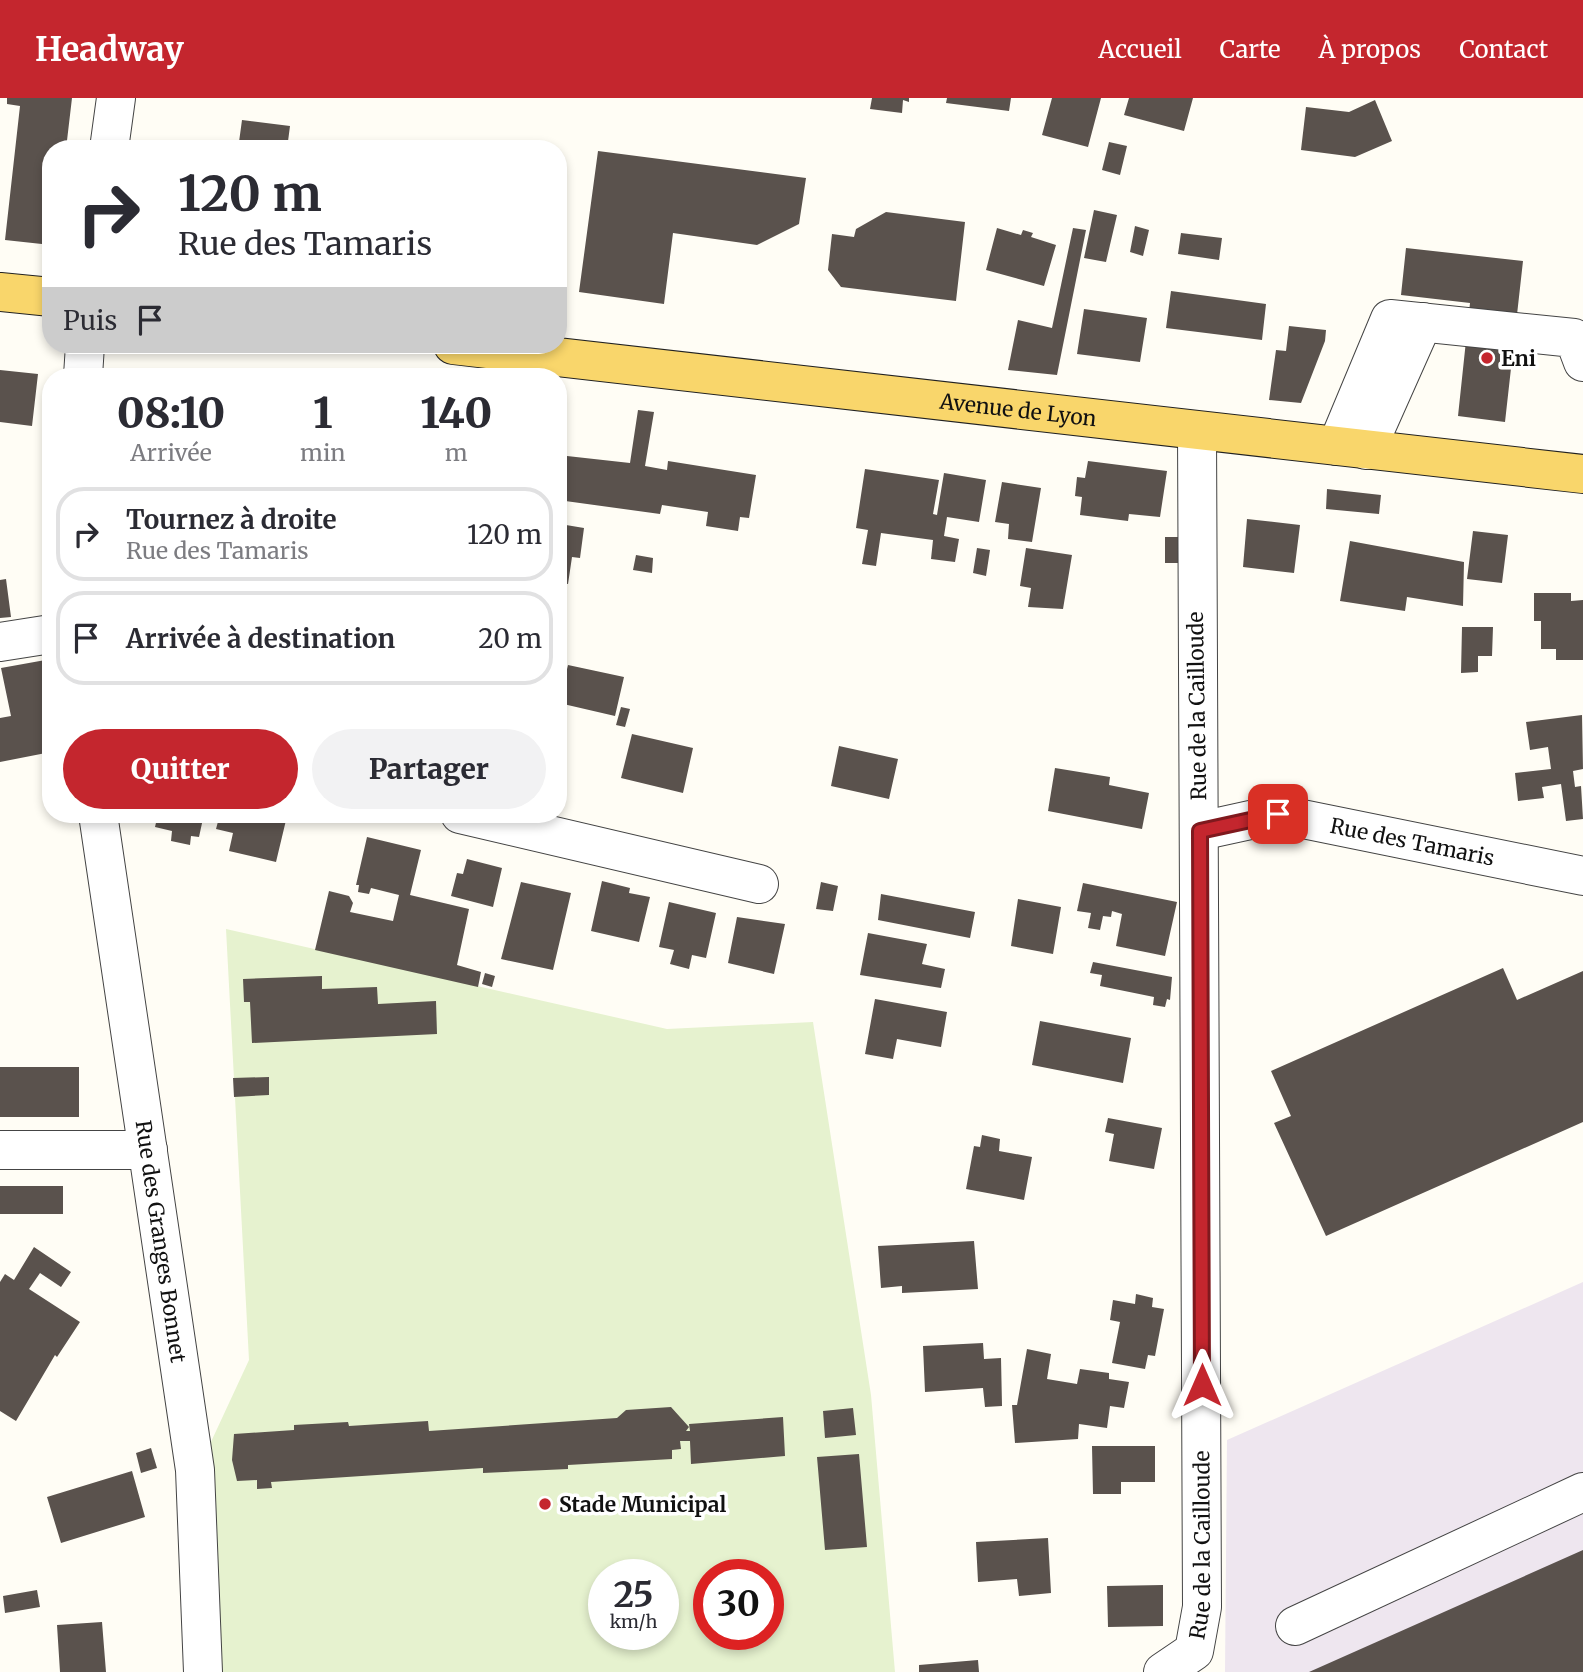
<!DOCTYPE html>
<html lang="fr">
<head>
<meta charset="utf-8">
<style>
  body { margin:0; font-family:Merriweather,serif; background:#f2f2f3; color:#2b2b33; height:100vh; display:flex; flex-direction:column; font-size:26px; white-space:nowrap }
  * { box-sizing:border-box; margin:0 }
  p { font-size:23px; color:#7c7c81 }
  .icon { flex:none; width:38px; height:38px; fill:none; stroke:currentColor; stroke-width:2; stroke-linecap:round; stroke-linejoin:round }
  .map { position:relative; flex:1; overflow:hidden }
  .side { position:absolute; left:42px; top:270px; width:525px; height:455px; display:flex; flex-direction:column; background:#fff; border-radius:28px; box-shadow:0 4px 10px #0003 }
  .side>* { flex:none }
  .hud { position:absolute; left:42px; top:42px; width:525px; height:214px; border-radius:28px; box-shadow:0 4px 10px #0003; background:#fff; color:#2b2b33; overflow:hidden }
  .speed { position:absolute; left:588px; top:1461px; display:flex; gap:14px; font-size:35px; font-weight:700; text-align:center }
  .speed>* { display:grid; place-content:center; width:91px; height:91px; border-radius:50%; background:#fff; box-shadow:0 4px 10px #0003; line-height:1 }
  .speed small { font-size:18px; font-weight:400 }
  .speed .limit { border:10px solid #d22; background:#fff; color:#111 }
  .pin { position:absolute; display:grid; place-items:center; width:60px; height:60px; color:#fff; margin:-30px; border-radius:14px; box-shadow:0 4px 10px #0006 }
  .me { position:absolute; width:77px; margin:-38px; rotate:0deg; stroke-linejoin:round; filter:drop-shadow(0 0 5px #0008) }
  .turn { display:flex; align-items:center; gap:24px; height:147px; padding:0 21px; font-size:32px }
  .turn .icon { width:91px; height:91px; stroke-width:2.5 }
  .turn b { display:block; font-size:49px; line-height:60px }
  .then { display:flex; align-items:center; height:66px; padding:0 21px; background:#0003; gap:14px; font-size:26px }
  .eta { display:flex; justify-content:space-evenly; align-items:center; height:119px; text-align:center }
  .eta b { font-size:42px; font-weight:800; line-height:49px }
  .button { display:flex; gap:14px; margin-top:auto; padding:14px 21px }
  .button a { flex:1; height:80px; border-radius:42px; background:#c4262e; color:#fff; font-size:28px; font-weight:800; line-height:80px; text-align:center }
  .button a+a { background:#f2f2f3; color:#2b2b33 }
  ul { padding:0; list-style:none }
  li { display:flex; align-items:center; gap:21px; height:94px; margin:0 14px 10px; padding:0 7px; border:4px solid #e1e1e2; border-radius:28px }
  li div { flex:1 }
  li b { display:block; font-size:26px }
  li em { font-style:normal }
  header { display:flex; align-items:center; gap:42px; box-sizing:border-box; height:98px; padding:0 35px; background:#c4262e; color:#fff }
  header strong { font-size:33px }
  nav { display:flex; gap:38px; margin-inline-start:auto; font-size:24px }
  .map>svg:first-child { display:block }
</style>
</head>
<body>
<header>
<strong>Headway</strong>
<nav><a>Accueil</a><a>Carte</a><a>À propos</a><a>Contact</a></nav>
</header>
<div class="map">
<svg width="1583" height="1574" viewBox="0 0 1583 1574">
  <rect width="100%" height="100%" fill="#fffdf5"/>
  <path fill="#eee6ef" d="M1583,1184V1574H1225L1227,1342Z"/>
  <path fill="#e6f2cf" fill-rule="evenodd" d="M226,831L667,931L813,924L871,1297L895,1574H221L210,1346L249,1262ZM604,1477H663V1536H604ZM709,1477H768V1536H709Z"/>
  <path fill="#5a524d" d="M7,0H72L66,51H51V147L5,142L20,8L7,6Z
    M872,0H909V4L903,2L902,15L870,11Z
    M947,0H1011L1009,13L946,5Z
    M1052,0H1101L1088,49L1042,37Z
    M1129,0H1193L1184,33L1124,17Z
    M1375,2L1392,43L1355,59L1301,52L1306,9L1349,14Z
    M242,22L290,28L287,51H244V44H239Z
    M1109,44L1127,48L1120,77L1102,72Z
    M138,45L173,49V51H137Z
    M598,53L806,80L799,126L757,147L673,135L664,206L579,194Z
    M1094,112L1117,117L1106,164L1084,160Z
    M886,114L965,124L956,203L841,189L828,172L832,136L854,139L856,131Z
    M1135,128L1149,132L1143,158L1130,154Z
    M997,130L1021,137L1023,132L1033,135L1031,139L1056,147L1044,188L986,172Z
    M1073,130L1086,132L1057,277L1008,272L1018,222L1052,230Z
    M1181,135L1222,140L1219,162L1178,156Z
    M1406,150L1523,163L1505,324L1458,318L1470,205L1401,197Z
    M1171,193L1266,206L1262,242L1166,230Z
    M1084,211L1147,220L1140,264L1077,256Z
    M1289,228L1326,232L1325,243L1301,305L1269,302L1276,252L1286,253Z
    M0,272L38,276L32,328L0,324Z
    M638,312L654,314L645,368L667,372L668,363L756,377L749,420L740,419L738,433L706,428L708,414L662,407L660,416L558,402V357L630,365Z
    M1088,363L1167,373L1160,419L1129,416L1128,423L1080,417L1082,399L1075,398L1077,379L1085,380Z
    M865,371L939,382L933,416L937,417L944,375L986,382L979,424L947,419L944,438L959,441L955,464L931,461L933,442L881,435L876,468L862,466L868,432L856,430Z
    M1002,384L1041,390L1032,444L1008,441L1009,426L995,424Z
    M1327,391L1381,397L1379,416L1326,411Z
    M1247,421L1300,427L1294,475L1243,469Z
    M566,427L584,430L580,460L572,459L568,486L558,485Z
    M1473,433L1508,437L1502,485L1467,481Z
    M1165,439H1179V465H1165Z
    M1350,443L1464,464L1463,508L1407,499L1405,513L1340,503Z
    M977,450L990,452L986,478L973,475Z
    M1026,450L1072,457L1063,511L1028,509L1031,490L1020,488Z
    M636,457L653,460L652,475L633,472Z
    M6,481L11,519L0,520V482Z
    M1534,495H1571V503L1583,502V562H1556V551H1541V523H1534Z
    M1462,529H1493L1492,558H1478V574L1461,575Z
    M51,561V654L0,664V620L11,618L1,570Z
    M568,567L624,579L615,618L559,605Z
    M621,609L630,611L625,629L616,627Z
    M1582,617L1583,671L1573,673L1575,689L1581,688L1583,721L1566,723L1561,686L1542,689L1544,700L1518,703L1515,675L1551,671L1548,649L1530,652L1526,624Z
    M632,636L693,650L683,695L621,680Z
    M839,648L898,661L889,701L831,688Z
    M1055,670L1110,679L1109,687L1149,695L1142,731L1048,713Z
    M158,716H204L199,739L191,738L190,747L171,743L172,733L155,729Z
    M220,716L287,718L276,764L229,753L233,735L216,731Z
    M367,739L421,752L410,797L469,811L457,867L481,874L478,889L315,852L329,793L349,798L353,805L350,814L393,823L399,797L371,790L369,796L358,794L359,787H356Z
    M467,761L502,770L493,809L451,798L457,775L463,776Z
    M602,783L630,790L629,795L650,799L639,844L591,833Z
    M521,784L571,795L553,872L501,861Z
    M821,784L838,788L833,813L816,811Z
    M1083,785L1177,804L1165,858L1116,848L1122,816L1112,813L1111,819L1103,818L1100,832L1088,830L1091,815L1077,813Z
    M881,796L975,814L970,840L878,822Z
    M1018,801L1061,809L1053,856L1011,848Z
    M669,804L716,815L706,860L692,857L689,871L670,866L674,852L659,849Z
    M737,819L785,826L774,876L728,865Z
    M868,835L927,846L922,866L945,871L941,890L860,877Z
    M1093,864L1172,879L1170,902L1167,901L1165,909L1153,907L1154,899L1100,888L1102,877L1090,875Z
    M1503,870L1517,902L1583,873V1024L1326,1138L1274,1025L1291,1018L1271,973Z
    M485,875L495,878L492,889L482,886Z
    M322,878V891L377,889L378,906L436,903L437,936L252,945L250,904H244L243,881Z
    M875,901L947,914L941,949L897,941L893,961L865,956Z
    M1040,923L1131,940L1123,985L1032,967Z
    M0,969H79V1019H0Z
    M269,979V997L234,999L233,980Z
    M1108,1020L1162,1030L1154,1071L1109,1063L1114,1036L1105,1034Z
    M982,1037L1000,1041L999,1053L1032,1059L1024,1102L966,1091L974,1048L980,1049Z
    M0,1088H63V1116H0Z
    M974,1143L978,1191L902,1195V1188L881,1190L878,1148Z
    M34,1149L71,1174L61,1189L40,1175L29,1191L80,1224L57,1259L55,1257L16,1323L0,1313V1184L5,1176L14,1182Z
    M1136,1196L1153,1200L1152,1209L1164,1211L1155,1258L1148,1257L1145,1271L1112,1265L1120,1224L1110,1222L1113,1202L1135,1206Z
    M983,1245L984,1261L1001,1260L1002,1308L985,1309L983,1290L925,1294L923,1248Z
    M1027,1251L1051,1256L1047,1281L1077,1286L1080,1271L1109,1275V1281L1129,1284L1124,1310L1110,1308L1107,1330L1079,1326L1078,1341L1015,1345L1012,1307H1017Z
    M671,1309L689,1329L686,1333H690L689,1326L783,1319L785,1358L691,1366L690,1343H680L681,1351L672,1352V1361L568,1367V1371L483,1375V1370L271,1384L272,1390L257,1391V1382L237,1383L232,1362L234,1336L294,1332V1327L348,1324L349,1328L428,1323L429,1333L617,1320L626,1312Z
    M853,1310L856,1337L825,1340L823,1313Z
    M1092,1348H1155V1384H1121V1396H1093Z
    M151,1350L157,1370L141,1375L136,1355Z
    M859,1356L867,1449L825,1452L817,1359Z
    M132,1373L145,1419L61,1445L47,1399Z
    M1048,1440L1051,1495L1019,1498L1017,1481L978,1484L976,1444Z
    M1583,1452V1574H1309L1354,1554Z
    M1163,1487V1528L1108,1529L1107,1488Z
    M37,1492L40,1509L5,1515L3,1498Z
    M102,1524L106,1574H60L57,1527Z
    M978,1562L979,1574H919V1567Z"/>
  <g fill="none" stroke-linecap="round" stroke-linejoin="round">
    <defs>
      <g id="minor">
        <path d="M109,51L116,0"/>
        <path d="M83,278L85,247"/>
        <path d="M1337,348L1390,221L1574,240L1583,264"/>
        <path d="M1366,352L1423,224"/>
        <path d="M0,544L51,536"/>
        <path id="s1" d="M98,716L195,1372L203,1574"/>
        <path d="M460,716L759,786"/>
        <path id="s2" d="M1200,733L1278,716L1583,778"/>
        <path d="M0,1052H148"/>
        <path d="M1295,1528L1583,1394"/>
        <path id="s3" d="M1163,1574L1194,1553L1202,1509L1197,333"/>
      </g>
      <g id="major">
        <path d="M0,194L51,199"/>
        <path id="s4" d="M453,247L1583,376"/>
      </g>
    </defs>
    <use href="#minor" stroke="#444" stroke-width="40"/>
    <use href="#major" stroke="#222" stroke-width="40"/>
    <use href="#minor" stroke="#fff" stroke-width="38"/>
    <use href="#major" stroke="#f9d66b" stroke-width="38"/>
  </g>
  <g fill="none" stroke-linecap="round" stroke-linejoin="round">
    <defs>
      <path id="route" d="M1202,1287L1200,733L1278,716"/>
    </defs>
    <use href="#route" stroke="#7f191e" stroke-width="18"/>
    <use href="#route" stroke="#c4262e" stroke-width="12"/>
  </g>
  <g fill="#c4262e" stroke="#fff" stroke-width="2.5">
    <circle cx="1487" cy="260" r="7"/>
    <circle cx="545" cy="1406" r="7"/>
  </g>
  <g text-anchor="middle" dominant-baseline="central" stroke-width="7" stroke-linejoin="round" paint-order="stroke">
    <g font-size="21" font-weight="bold" fill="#111" stroke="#fff" text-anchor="start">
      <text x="1501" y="260">Eni</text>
      <text x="559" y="1406">Stade Municipal</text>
    </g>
    <g font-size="21" fill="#111" stroke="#fff">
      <text stroke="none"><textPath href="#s4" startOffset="569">Avenue de Lyon</textPath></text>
      <text transform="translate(1197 608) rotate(-91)">Rue de la Cailloude</text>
      <text stroke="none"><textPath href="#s2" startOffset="217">Rue des Tamaris</textPath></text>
      <text stroke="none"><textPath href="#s1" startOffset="432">Rue des Granges Bonnet</textPath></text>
      <text stroke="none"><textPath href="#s3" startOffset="144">Rue de la Cailloude</textPath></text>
    </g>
  </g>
</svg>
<div class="speed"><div>25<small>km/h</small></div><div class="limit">30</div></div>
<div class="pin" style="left:1278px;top:716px;background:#d93025"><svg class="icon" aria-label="arrive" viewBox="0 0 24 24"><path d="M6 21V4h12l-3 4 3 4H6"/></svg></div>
<svg class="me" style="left:1202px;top:1287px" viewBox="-20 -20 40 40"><path d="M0-17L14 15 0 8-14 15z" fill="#c4262e" stroke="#fff" stroke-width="4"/></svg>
<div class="hud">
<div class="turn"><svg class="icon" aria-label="right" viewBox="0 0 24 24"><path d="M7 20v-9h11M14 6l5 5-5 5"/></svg><div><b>120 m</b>Rue des Tamaris</div></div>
<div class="then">Puis<svg class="icon" aria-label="arrive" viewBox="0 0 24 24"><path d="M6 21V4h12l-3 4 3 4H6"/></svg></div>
</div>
<section class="side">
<div class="eta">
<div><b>08:10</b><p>Arrivée</p></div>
<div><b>1</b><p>min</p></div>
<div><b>140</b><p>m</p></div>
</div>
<ul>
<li><svg class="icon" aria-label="right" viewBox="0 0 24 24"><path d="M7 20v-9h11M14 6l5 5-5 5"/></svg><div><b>Tournez à droite</b><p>Rue des Tamaris</p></div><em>120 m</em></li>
<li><svg class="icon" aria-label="arrive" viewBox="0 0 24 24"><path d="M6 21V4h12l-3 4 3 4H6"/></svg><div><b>Arrivée à destination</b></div><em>20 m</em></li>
</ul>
<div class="button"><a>Quitter</a><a>Partager</a></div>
</section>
</div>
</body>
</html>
